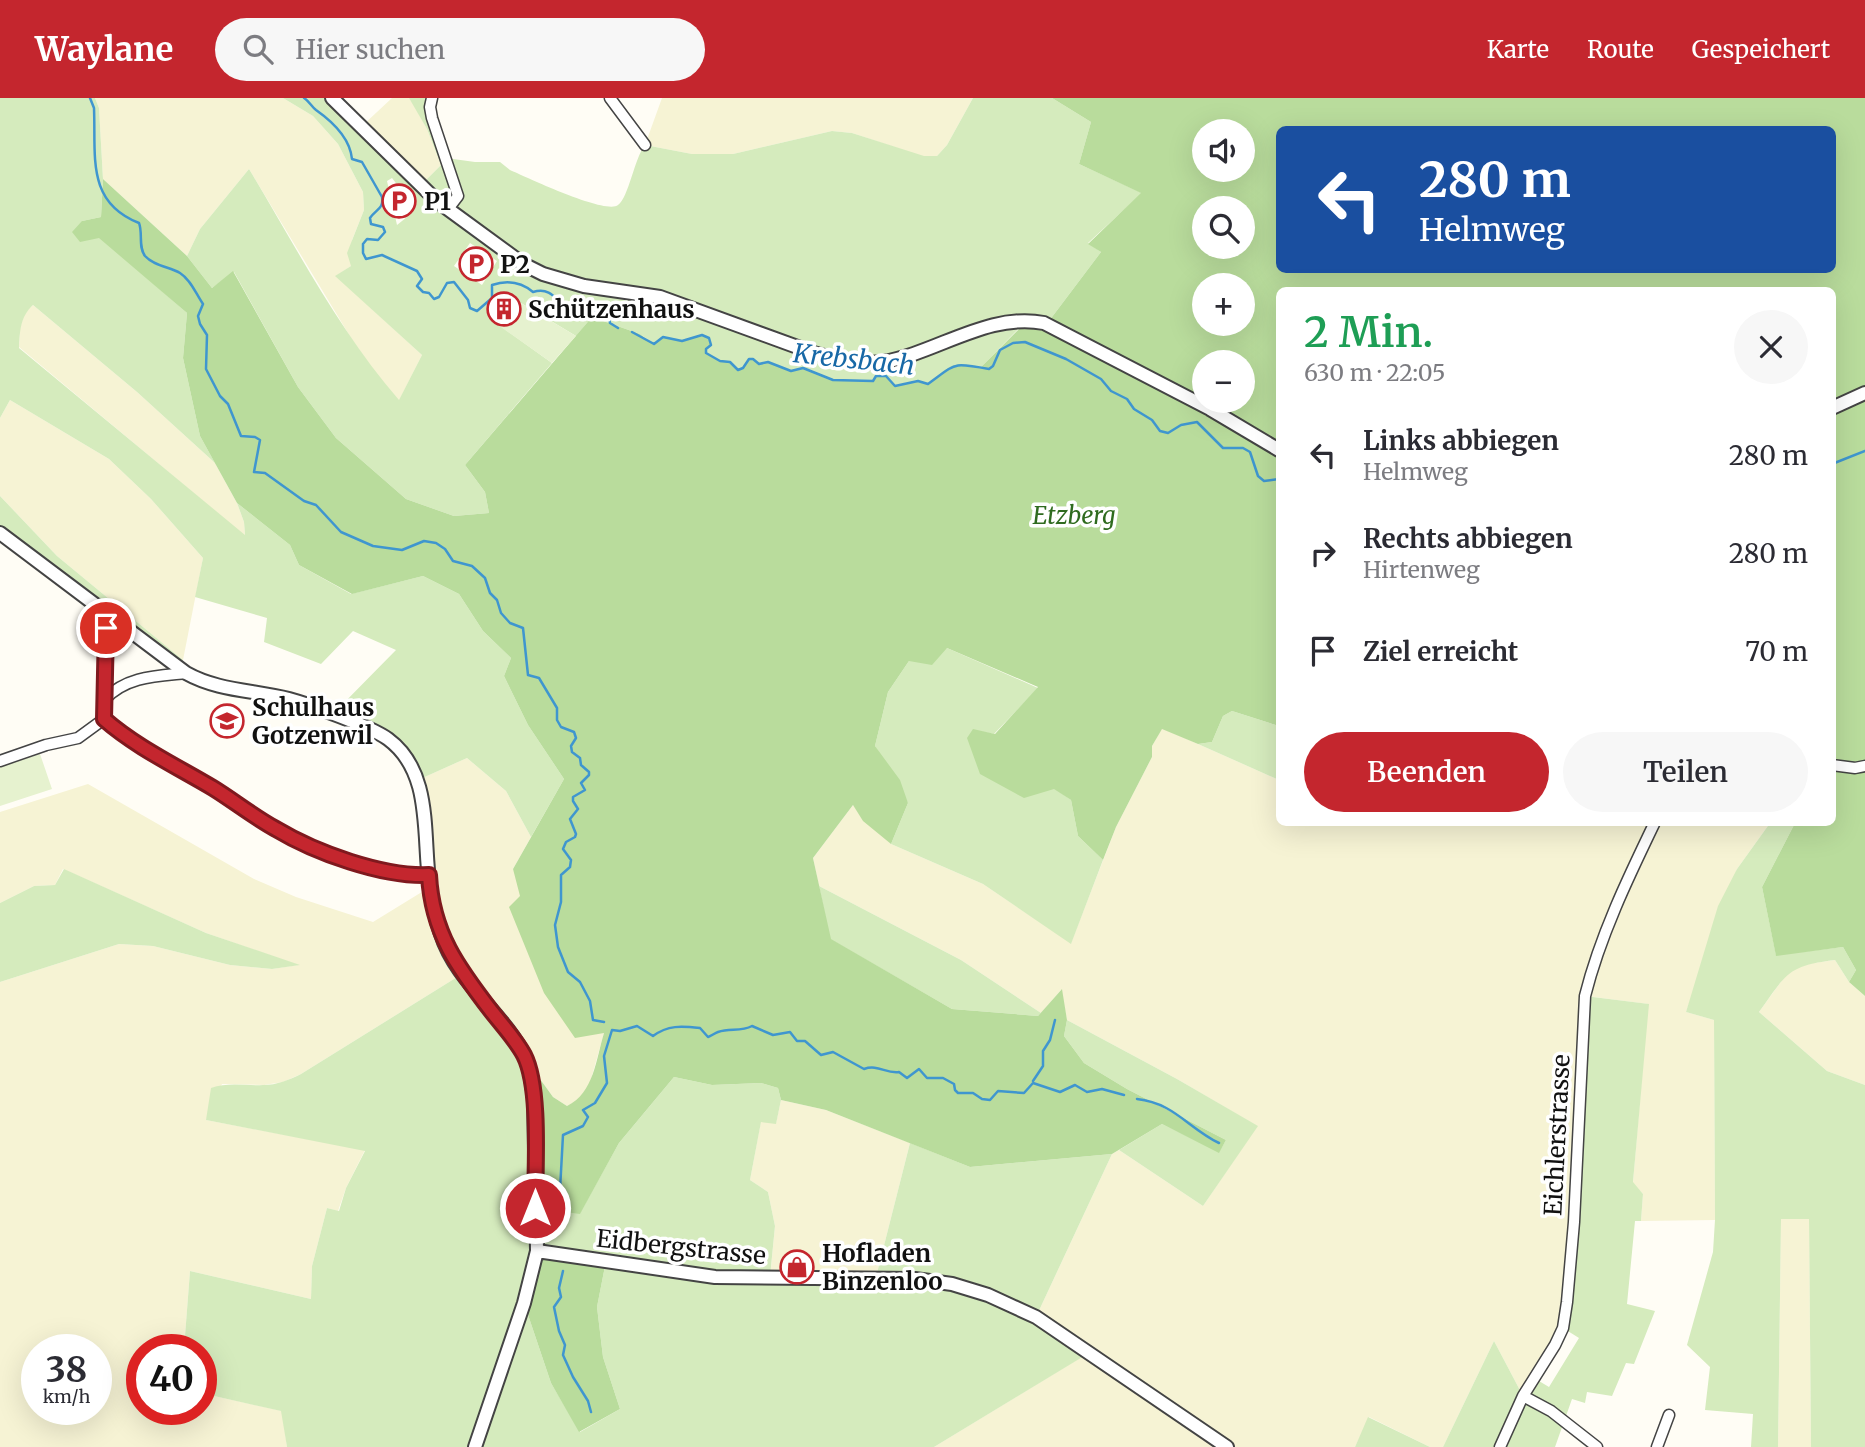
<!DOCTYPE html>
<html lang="de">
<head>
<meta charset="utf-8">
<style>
  body { margin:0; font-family:Merriweather,serif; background:#f7f7f7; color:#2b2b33; height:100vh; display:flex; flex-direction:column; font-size:26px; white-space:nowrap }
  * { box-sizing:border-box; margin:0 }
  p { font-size:23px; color:#7c7c81 }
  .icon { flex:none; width:38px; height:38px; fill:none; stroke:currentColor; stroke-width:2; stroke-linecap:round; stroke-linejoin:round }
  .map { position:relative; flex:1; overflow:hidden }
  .panel { position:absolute; left:1276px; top:189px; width:560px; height:539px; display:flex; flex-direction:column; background:#fff; border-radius:10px; box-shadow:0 7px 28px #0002 }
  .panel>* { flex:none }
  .hud { position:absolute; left:1276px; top:28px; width:560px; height:147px; border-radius:10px; box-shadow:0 7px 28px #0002; background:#1a4fa0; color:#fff; overflow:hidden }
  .tools { position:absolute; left:1192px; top:21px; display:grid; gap:14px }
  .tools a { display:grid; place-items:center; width:63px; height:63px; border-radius:50%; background:#fff; box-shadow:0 7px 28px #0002; font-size:35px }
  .speed { position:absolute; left:21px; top:1236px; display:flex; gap:14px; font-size:35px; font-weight:700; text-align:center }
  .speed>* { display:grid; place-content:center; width:91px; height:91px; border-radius:50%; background:#fff; box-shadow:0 7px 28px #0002; line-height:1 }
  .speed small { font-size:18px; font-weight:400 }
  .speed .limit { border:10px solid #d22; background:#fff; color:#111 }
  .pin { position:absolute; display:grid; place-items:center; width:60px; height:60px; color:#fff; margin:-30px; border:4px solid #fff; border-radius:50%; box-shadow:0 2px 7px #0007 }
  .me { position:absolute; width:77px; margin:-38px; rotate:0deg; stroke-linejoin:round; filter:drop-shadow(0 0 5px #0008) }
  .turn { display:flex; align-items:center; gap:24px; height:147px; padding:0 28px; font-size:32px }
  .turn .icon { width:91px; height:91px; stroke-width:2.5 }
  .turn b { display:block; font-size:49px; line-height:60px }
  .round { display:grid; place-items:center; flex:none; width:74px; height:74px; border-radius:37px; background:#f7f7f7 }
  .headline { display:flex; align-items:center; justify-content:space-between; height:119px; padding:0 28px }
  h1 { font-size:42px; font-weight:600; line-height:52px; color:#1e9e55 }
  .button { display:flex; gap:14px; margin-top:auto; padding:14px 28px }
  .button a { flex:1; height:80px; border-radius:42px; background:#c4262e; color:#fff; font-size:28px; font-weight:600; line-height:80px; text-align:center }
  .button a+a { background:#f7f7f7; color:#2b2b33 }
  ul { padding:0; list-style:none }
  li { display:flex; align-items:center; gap:21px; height:98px; padding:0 28px }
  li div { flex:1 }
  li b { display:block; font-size:26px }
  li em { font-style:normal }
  header { display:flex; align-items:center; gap:42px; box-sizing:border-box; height:98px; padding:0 35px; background:#c4262e; color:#fff }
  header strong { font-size:33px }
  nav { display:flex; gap:38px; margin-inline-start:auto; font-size:24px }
  .search { width:490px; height:63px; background:#f7f7f7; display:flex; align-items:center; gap:18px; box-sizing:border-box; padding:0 24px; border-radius:38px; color:#7c7c81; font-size:26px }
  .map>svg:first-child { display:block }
</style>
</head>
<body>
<header>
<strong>Waylane</strong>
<div class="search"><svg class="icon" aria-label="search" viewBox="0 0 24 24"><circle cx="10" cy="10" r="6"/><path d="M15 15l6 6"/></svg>Hier suchen</div>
<nav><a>Karte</a><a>Route</a><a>Gespeichert</a></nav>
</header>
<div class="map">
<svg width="1865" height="1349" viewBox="0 0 1865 1349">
  <rect width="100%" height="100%" fill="#fffdf5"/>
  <path fill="#f6f3d4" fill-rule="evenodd" d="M95,0H283L313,18L338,46L363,94L364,112L352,142L351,168L336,178L422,257L399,303L376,276L351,240L249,71L200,131L187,158L103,81L99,10Z
    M392,0H409L414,7L427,31L441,67L420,88L362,28Z
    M662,0H973L947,47L937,58L924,59L852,35L832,33L733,56H692L645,47Z
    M33,207L137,294L215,365L237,405L244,424L245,438L19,249L20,230L25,214Z
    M10,302L109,361L151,401L203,460L183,562L57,458L0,398V320Z
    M1162,630L1279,682V724L1770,725L1737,771L1686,914L1714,922L1715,1122L1641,1123L1643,1096L1633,1085L1648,906L1586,898L1563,1230L1523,1298L1494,1243L1443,1349H1430L1369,1319L1355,1349H934L1088,1255L1036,1219L1112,1056L1119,1052L1203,1108L1257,1028L1177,981L1067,922L1061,892L1041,915L961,862L819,788L813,760L853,707L891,746L983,786L1071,845L1116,729L1152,659V648Z
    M467,660L506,693L531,739L513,771L604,935L590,985L579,1002L567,1008L553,999L540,981L531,976L462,876L301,976L283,984L264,987L222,986L206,1022L365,1052L346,1090L338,1113L327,1110L312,1168L311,1201L190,1173L184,1251H142V1311H201V1295L282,1313L287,1349H0V884L119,846L153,848L230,867L272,871L298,867L206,835L63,771L55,787L34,788L0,805V714L88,686L254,781L296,799L373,824L430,789L418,682ZM37,1251H96V1311H37Z
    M1835,862L1849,884L1865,898V987L1827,973L1759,914L1788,874L1806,866Z
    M781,1002L826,1012L910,1045L876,1179L770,1180L775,1128L768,1094L750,1082L761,1023L776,1025Z
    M1781,1121H1809L1811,1349H1778Z"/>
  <path fill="#d5ebbd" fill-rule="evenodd" d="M0,0H95L99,10L103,81L101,119L82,123L187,215L183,260L200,338L215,365L137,294L33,207C20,219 20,233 19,250L245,437L244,424L237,405L290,447L299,467L351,496L423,478L459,496L483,533L511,560L504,578L528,627L564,681L531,739L506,693L467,660L418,682L400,652L332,617L396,552L353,533L321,566L264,544L267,520L195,499L203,460L151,401L109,361L10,302L0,320Z
    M283,0H332L420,88L441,67L427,31L409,0H432L430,9L446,60L475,64H500L510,72C526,79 606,117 618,107C629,99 634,61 645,47L692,56H733L832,33L852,35L924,58H937L947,47L973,0H1052L1091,24L1079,66L1142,95L1088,145L1101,154L1049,223L1027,222L981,269C954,264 949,270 928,286L918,283L895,288L873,283L833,282L803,270L791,273L759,266L749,261L743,270L738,272L730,264L720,263L706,255L709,240L702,237L682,243L654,246L640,236L592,219L576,238L506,196L489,220L552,265L465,367L485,394L489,415L454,418L406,401L336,340L298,289L234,174L212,190L187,158L200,131L249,71C296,149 339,233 399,302L422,257L335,178L351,168L347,155L364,112L363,94L338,46L313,18ZM392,80C401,91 410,104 407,119L397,127L387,83ZM470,145L497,163L482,187L454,168Z
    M0,398L57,458L183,562L181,571L0,435Z
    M947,550L1038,590L994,636L973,632L1071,702L1078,738L1103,762L1071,846L983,786L891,746L908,705L875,648L888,594L909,563Z
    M1232,613L1279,628V682L1198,646L1212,644L1223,618Z
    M1770,725H1795L1762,789L1776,857L1843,849L1856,872L1849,884L1835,862C1786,868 1787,876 1759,914L1827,973L1865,987V1349H1811L1809,1121H1781L1778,1349H1751L1753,1316L1705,1312L1710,1269L1687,1247L1713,1154L1715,1122L1714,922L1686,914L1718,808L1737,771Z
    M64,771L206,835L300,867L272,871L230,867L153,848L119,846L0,884V805L34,788L55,787Z
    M819,788L961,862L1041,915L1038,918L952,911L830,841Z
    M462,876L515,943L580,1115L619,1045L674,979L712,987L761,985L778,990L781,1002L776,1026L761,1024L750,1082L768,1094L775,1128L770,1179H876L910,1045L970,1069L1112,1056L1036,1219L1089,1255L934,1349H287L281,1313L201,1295V1251H184L190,1173L311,1201L312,1168L327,1110L339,1113L346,1090L365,1053L206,1022L211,990C228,984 245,988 263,987C277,987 289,982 301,976ZM606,1163L597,1209L603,1259L620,1311L580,1334L551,1285L524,1205Z
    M1585,898L1649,906L1633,1084L1643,1096L1641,1123H1635L1627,1206L1655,1213L1634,1266L1626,1265L1612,1298L1587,1294L1585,1305L1572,1301L1555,1349H1443L1494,1243L1523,1298L1534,1280L1549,1289L1579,1240L1563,1230Z
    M1067,922L1177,981L1258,1028L1203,1108L1119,1052L1162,1026L1219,1054L1226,1042L1127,991L1084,965L1064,938Z
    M1368,1319L1430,1349H1355Z"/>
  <path fill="#b9dc9c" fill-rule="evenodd" d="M1052,0H1865V898L1849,884L1856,872L1843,849L1776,858L1762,789L1795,725L1832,724V192H1279V628L1232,613L1223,618L1212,644L1198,646L1162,631L1152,648V659L1116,729L1103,762L1078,738L1071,702L1054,691L1024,700L980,676L967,640L973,631L995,636L1038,589L947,550L932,567L909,563L888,594L875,648L900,682L908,705L891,746L863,723L853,707L813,760L831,841L952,911L1038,918L1062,891L1067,922L1064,938L1084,965L1127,991L1226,1042L1219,1055L1162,1026L1112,1056L970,1069L826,1012L781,1002L778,990L761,985L712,987L674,979L619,1045L580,1116L535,1110L531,976L540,981L553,999L567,1008C594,995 596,961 604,935L575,940L544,895L509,809L520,798L513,771L564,681L528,627L504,578L511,560L483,533L459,496L423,478L352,496L299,467L290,447L237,405L200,338L183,260L187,215L99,140L80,144L72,134L82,123L101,119L103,81L187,158L212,190L233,173L298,289L336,340L406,401L454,418L489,415L485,394L465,367L592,219L640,236L653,246L663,239L682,243L702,237L709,240L711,247L706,251L707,255L720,263L730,264L738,272L743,269L749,261H753L759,266L768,264L790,273L803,270L833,282L872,283L876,278H886L895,288L918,283L928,286C952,268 948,263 981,269L1028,222L1049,223L1101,154L1088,146L1141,95L1079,66L1091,24ZM1279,32H1832V172H1279ZM1204,33H1242V72H1204ZM1204,110H1242V149H1204ZM1204,187H1242V226H1204ZM1204,264H1242V303H1204Z
    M537,1153L606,1163L597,1209L603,1259L620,1311L579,1334L551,1285L524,1205Z"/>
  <path fill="#e6f2cf" d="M506,196L576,238L552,265L488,220Z
    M40,656L52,691L0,708V669Z"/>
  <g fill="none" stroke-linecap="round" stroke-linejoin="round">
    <path stroke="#3f96cf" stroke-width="2.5" d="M90,0L94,10C96,59 86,104 139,125C143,135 138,149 145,158C154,168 170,169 180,175C191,182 196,196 203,206L198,218L200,226L207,237L206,271L220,298L228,306L241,338L255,339L260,342L254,374L265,375L304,403L316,407L341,434L373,448L402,452L424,443L436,445L445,451L453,463L472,468L485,480L490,495L497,502L501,515L510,525L523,530L528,577L539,580L557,610V622L561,629L574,634L576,640L571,648L572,654L580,660L581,667L589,674V677L581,685L585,692L573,699V703L578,711L570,721L576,736L575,739L566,744L563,751L571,762L570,769L561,777V804L555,827L558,849L568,874L580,884L590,903L593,922L604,924
      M304,0C309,3 311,8 316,12C333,24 350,40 352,61L362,64L382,99C384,111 376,111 370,120L371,126L383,129L385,134L378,142L367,141L363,146V155L366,161L382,157L417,173L422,181L417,188L423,194L429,195L434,201L439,199L447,185L454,184L468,202L470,210L477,213L492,200V187C507,182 521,184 533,194C551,189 555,201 567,211L572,210L580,201L584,203L591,214L603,209L607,211L610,225L618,230
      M632,234L654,246L663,239L682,243L702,237L709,240L711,247L706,251V255L720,263L730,264L738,272L743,270L749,261H753L759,266L768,264L791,273L803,270L833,282L873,283L876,278H886L895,288L918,283L928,286C957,265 952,264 989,271L993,268L1000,252L1013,245L1025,244L1066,261L1101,281L1111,293L1127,301L1134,311L1152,322L1160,333L1168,335L1181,327L1197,324L1223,350H1243L1250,354L1258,378L1264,383L1279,381
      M1832,366L1865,353
      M1033,983L1043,968V953L1050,942L1055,922
      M1137,1001C1174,1005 1188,1030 1219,1045
      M559,1110L563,1037L583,1028L588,1019L583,1012L595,1005L607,985L604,958L612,932L620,933L637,928L653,938C668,927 681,928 700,930L708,939C711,938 715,935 718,934C730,930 741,934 752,928L773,937L790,934L797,943H805L821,957L833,954L864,971C878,966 886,976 899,974L907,980L919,971L927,980H943L954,986L955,992L958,995H973L982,1001L990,1002L998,993L1024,995L1033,985L1060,994L1075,987L1087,994L1102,991L1124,997
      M563,1173L559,1190L561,1199L554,1209L559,1233L565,1247L563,1257L573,1279L588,1303L591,1314"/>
    <defs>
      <path id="minor" d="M432,0L430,9L432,20L458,98L448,111
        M610,0L645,47
        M105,601C127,578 157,578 186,575
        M104,621C136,649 176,668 213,690C234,702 254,719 276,731C316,755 383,779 429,777
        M0,663L46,647L78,640L104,621L105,601L103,587L107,516
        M1832,667L1855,670L1865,668
        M1523,1298L1551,1313L1597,1349
        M1500,1349L1523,1298L1555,1247L1563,1230L1567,1204L1574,1124L1585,898C1600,838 1628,780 1655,724
        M1657,1349L1669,1317"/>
      <path id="tertiary" d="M332,0L437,103L523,166L543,176L584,188L660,199L814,255C836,262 859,267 883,264C937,255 988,214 1044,225L1210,311L1279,352
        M1832,310L1865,295
        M0,435L186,575C218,593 254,592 289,601C311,607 370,628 388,641C434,675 422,740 430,790C432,805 436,822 441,836C456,884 505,916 525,959C531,972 532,986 534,1000L537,1153L524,1205L475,1349
        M537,1153L715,1179L915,1181L952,1186L988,1197L1036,1219L1227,1349"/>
    </defs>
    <use href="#minor" stroke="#444" stroke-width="13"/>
    <use href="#tertiary" stroke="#444" stroke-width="16"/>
    <use href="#minor" stroke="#fff" stroke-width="10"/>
    <use href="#tertiary" stroke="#fff" stroke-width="12"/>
  </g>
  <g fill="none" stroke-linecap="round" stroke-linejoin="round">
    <defs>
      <path id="route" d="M106,530L104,621C136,649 176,668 213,690C234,703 254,719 276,731C316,755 383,779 429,777C432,835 458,870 492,914C503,928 516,942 524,957C541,990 535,1071 535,1110"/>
    </defs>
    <use href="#route" stroke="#7f191e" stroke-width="18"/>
    <use href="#route" stroke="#c4262e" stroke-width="12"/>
  </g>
  <defs>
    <symbol id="parking-ring" viewBox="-11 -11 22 22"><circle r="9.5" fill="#fff" stroke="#c4262e" stroke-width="1.5"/><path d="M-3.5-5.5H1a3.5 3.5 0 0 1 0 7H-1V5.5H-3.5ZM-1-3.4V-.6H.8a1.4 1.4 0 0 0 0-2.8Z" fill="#c4262e"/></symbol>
    <symbol id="building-ring" viewBox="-11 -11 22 22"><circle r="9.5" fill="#fff" stroke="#c4262e" stroke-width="1.5"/><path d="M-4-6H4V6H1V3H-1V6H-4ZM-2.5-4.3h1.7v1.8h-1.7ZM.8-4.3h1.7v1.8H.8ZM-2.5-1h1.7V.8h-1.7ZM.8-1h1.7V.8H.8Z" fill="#c4262e"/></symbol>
    <symbol id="school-ring" viewBox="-11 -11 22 22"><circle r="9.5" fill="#fff" stroke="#c4262e" stroke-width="1.5"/><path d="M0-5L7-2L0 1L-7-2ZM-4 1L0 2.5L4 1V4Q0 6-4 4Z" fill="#c4262e"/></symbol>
    <symbol id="shop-ring" viewBox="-11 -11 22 22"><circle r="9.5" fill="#fff" stroke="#c4262e" stroke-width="1.5"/><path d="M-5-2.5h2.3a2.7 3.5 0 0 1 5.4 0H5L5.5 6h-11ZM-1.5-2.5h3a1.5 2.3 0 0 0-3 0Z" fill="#c4262e"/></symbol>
  </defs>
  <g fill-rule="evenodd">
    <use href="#parking-ring" x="380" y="84" width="38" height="38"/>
    <use href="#parking-ring" x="457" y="147" width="38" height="38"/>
    <use href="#building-ring" x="485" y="192" width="38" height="38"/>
    <use href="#school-ring" x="208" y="604" width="38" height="38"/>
    <use href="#shop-ring" x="778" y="1150" width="38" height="38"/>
  </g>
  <g text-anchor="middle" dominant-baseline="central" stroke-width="7" stroke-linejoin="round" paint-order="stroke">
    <g font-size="24" font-weight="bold" fill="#111" stroke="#fff" text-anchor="start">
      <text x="424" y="103">P1</text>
      <text x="500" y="166">P2</text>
      <text x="528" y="211">Schützenhaus</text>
      <text x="252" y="609">Schulhaus<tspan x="252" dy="28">Gotzenwil</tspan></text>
      <text x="822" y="1155">Hofladen<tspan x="822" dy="28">Binzenloo</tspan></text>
    </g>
    <g font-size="24" font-style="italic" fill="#2f6b1f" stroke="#fff">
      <text x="1074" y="417">Etzberg</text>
    </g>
    <g font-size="24" fill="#111" stroke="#fff">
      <text transform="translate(1557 1037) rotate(-87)">Eichlerstrasse</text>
      <text transform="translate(681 1149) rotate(6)">Eidbergstrasse</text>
    </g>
    <g font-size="26" font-style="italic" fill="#1768a6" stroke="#fff">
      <text transform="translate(854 261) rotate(6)">Krebsbach</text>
    </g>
  </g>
</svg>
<div class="tools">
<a><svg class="icon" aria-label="sound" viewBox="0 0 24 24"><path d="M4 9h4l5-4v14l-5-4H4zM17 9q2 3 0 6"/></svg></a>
<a><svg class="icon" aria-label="search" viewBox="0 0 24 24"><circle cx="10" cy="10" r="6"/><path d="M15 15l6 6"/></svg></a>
<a>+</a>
<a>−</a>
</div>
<div class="speed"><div>38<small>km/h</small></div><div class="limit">40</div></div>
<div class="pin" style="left:106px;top:530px;background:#d93025"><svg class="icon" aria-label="arrive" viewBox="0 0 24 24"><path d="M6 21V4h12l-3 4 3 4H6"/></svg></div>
<svg class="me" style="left:535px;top:1110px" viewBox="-20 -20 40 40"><circle r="17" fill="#c4262e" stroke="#fff" stroke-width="3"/><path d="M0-11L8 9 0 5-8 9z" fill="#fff"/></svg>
<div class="hud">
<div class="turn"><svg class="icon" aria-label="left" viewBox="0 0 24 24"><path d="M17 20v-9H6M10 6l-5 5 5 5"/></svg><div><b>280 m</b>Helmweg</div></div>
</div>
<section class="panel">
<div class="headline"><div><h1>2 Min.</h1><p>630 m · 22:05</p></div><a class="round"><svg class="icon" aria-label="close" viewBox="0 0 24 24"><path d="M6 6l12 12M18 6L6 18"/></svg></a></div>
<ul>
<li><svg class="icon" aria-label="left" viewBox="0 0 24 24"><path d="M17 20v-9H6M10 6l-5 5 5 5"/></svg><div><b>Links abbiegen</b><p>Helmweg</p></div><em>280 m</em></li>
<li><svg class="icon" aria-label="right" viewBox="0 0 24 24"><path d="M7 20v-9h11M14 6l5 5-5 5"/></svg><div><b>Rechts abbiegen</b><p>Hirtenweg</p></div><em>280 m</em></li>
<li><svg class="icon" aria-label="arrive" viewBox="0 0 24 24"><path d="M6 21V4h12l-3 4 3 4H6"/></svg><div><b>Ziel erreicht</b></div><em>70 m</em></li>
</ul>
<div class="button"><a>Beenden</a><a>Teilen</a></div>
</section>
</div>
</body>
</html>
